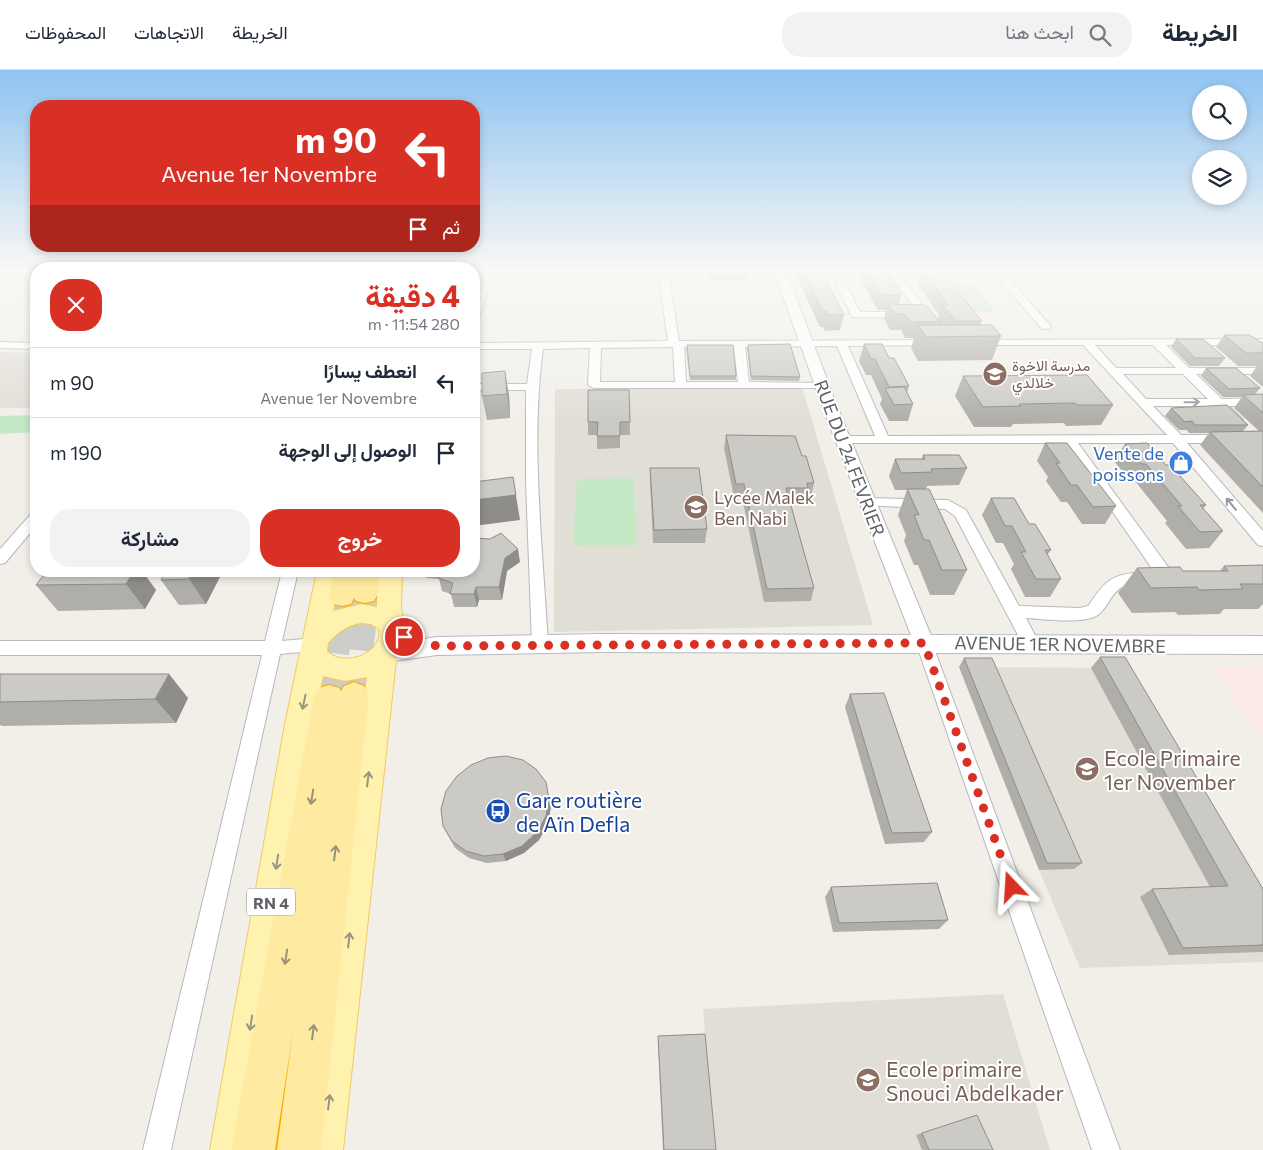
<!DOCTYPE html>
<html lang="ar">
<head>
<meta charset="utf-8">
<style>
  body { margin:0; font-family:Commissioner,Vazirmatn,sans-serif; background:#f2f2f3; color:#1f2937; direction:rtl; height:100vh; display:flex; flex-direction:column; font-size:19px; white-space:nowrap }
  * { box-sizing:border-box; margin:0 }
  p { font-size:16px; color:#747a83 }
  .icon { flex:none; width:28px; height:28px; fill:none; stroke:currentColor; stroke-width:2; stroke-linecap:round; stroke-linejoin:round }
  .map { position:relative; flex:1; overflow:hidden; direction:ltr }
  .details { position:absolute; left:30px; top:192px; width:450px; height:315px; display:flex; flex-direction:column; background:#fff; border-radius:20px; box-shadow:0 2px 8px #0003; direction:rtl }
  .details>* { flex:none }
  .hud { position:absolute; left:30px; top:30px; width:450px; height:152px; border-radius:20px; box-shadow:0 2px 8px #0003; direction:rtl; background:#d93025; color:#fff; overflow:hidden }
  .tools { position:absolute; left:1192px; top:15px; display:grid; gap:10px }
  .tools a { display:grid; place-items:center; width:55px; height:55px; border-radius:50%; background:#fff; box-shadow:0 2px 8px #0003; font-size:25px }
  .pin { position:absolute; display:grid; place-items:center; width:42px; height:42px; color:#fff; margin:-21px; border:2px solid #fff; border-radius:50%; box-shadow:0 1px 5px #0007 }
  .me { position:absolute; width:55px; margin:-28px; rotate:340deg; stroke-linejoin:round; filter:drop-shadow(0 0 4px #0008) }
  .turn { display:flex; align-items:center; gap:18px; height:105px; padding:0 20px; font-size:22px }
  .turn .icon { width:65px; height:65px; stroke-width:2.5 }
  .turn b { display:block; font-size:35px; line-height:42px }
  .then { display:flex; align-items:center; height:48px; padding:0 20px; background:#0003; gap:10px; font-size:19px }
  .round { display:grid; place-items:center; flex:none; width:52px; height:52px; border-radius:20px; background:#f2f2f3 }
  .headline { display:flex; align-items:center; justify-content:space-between; height:85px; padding:0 20px }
  h1 { font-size:30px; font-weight:700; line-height:38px; color:#d93025 }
  .primary-button { display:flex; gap:10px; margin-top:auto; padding:10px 20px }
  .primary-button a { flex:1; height:58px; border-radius:20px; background:#d93025; color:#fff; font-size:20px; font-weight:700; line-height:58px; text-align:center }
  .primary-button a+a { background:#f2f2f3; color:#1f2937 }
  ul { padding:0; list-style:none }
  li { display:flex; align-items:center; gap:15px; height:70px; padding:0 20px; border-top:1px solid #e0e1e3 }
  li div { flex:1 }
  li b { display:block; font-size:19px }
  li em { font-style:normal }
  header { display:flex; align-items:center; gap:30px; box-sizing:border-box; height:70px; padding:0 25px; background:#fff; border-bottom:1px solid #e0e1e3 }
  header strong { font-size:24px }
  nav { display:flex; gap:28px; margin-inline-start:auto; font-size:18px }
  .search { width:350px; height:45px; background:#f2f2f3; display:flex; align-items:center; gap:12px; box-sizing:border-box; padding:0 18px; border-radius:20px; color:#747a83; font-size:19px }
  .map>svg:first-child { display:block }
</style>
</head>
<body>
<header>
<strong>الخريطة</strong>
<div class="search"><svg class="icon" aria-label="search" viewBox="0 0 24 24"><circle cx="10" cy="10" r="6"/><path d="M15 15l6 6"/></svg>ابحث هنا</div>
<nav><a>الخريطة</a><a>الاتجاهات</a><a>المحفوظات</a></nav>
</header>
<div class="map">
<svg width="1263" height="1080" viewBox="0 0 1263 1080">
  <rect width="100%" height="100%" fill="#f1efe8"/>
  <path fill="#e1ded6" d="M0,282L36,283V338H0Z
    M802,317L873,555L554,562L555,319Z
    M959,597L1116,598L1263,853V892L1080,898L1039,800Z
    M1003,924L1050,1080H714L703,939Z"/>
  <path fill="#fce8e6" d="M1263,596V673L1212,597Z"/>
  <path fill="#c5e8c5" d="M943,215H974L995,242H962Z
    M36,345V362L0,364V346Z
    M634,408L636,475L573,476L577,409Z"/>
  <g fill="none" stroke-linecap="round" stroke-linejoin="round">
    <path stroke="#ccccc8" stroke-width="29" stroke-dasharray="29 15" stroke-linecap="butt" d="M354,624L365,524
      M329,627L342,527"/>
    <defs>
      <path id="minor" d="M484,201H494L479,248L474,251V233Z
        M658,201H668L679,271L938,270L939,272L938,274L934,275L848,276L888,366L1167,365L1083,275H978L974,274L973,272L974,270L1263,269V275H1166L1189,298H1263V304H1196L1222,329L1263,328V336H1229L1243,350L1241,353H1233L1216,336H1153L1181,365H1263V373H1187L1263,461V476L1258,475L1173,373H1078L1174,505L1176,509L1174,513L1168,515L1162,513L1065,373H839L837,370L839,367L843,366H875L837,276L745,277L749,312L826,313L828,315L826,317L822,318H594L588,315L590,278L543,279C530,372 543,480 548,575L546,580L540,582L534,580L532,575L526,412V320H474V314H527L532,279H474V273L668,271ZM1095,275H1153L1176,298H1116ZM673,277L675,312H600L601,278ZM684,277H734L738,312H686ZM1123,304H1183L1208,329H1146Z
        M888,201H898L935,252L934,254H926Z
        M992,201H1002L1050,255L1051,257L1050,259H1042Z
        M841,211L846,214L860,242H908L913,245L908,248L852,247L836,214Z
        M0,272L36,273V279L0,278Z
        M866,428L948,430L966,440L1019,536L1079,538L1088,536C1094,528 1100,517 1109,511C1121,502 1143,501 1157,505L1159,509L1157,513C1146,516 1135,513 1125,516C1112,520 1109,536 1099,544C1087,555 1042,549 1026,548L1040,575L1038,580L1032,582L1026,580L955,446L945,439L861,435L859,432L861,429Z
        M36,442V456L5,493L0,494V479L31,444Z
        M282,501H298L282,571L314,568L320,570L322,575L320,580L280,584L171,1080H143L262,585H0V571H265Z
        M924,566L930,568L932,573L1120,1080H1092L916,573L918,568Z"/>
      <path id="tertiary" d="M774,201H786L839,341L934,573L931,579L924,581L917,579L914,573L824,341Z"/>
      <path id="secondary" d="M601,564L1263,566V584L601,582L437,585L386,592L378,590L374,583L378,576L437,567Z"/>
      <path id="primary" d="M317,501H341L333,541L361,534L377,537L378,501H402L401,539L406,564L396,590L343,1080H301L367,607L345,611L323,606L313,654L252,1080H210L285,654ZM361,553L371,554L379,559C383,585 343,598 327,581L328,573C337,563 347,555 361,553Z"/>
      <path id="trunk" d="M333,501H380L378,524L374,531L365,533L356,531L354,528L351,534L342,536L333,534L329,527Z
        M354,612L364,616L369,624L321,1080H277L293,961L275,1080H231L314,627L319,618L329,615L339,618L341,621L344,616Z"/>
    </defs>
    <use href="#minor" stroke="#b5b8bc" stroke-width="2"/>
    <use href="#tertiary" stroke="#b5b8bc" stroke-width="2"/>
    <use href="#secondary" stroke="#b6babf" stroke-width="2"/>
    <use href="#primary" stroke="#f2c960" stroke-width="2"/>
    <use href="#trunk" stroke="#f9ab00" stroke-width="2"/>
    <use href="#minor" fill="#fff" fill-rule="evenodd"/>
    <use href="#tertiary" fill="#fff" fill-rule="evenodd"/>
    <use href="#secondary" fill="#fff" fill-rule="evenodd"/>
    <use href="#primary" fill="#fff2af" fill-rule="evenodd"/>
    <use href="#trunk" fill="#feeaa1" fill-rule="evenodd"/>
  </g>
  <path fill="#afaea9" d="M706,201H748L749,203L748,211H708Z
    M794,201H821L844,245L840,260L825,261L823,257H820Z
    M856,201H886L901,225L899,234L938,250L939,245L918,214L922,201H941L982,251L980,255L1001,266L992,290L918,291L911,278L914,268H905L901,260H890L884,249L886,240H878Z
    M1224,265L1263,273V317L1250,306L1257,296H1238L1216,277Z
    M1176,269L1225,288L1219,296H1190L1171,277Z
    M864,274L889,288L909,316L907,323L913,334L908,351H889L880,334L882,329L871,305H866L859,291Z
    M687,275L736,306V310H690L686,279Z
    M748,275L800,307L799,311L751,310L747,279Z
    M1206,298L1260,318L1255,325L1263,324V443L1200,375L1209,363H1189L1187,360H1179L1165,346L1171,338L1248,355L1243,361H1259L1234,338L1242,327H1223L1201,306Z
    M482,303L509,325L510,348L487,350L482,326Z
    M963,306L1113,335L1101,355L1066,356L1064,353L1013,354L1011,357H974L955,326Z
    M629,320L630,365H620V378L597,379V365H588V352Z
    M726,365L802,386L814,413L811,426H807L805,431H789L814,518L811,531L764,532L742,427H734L724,378Z
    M1045,373L1116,436L1105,454H1082L1067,432H1061L1046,411L1048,407L1037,391Z
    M1125,374L1166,395L1206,435L1203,439L1223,461L1209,478L1186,479L1165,453L1167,451L1135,411H1130L1114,391Z
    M923,385L967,398L959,415L927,416L926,419L967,500L954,525H930L918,495H914L904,471L906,465L898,445L907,420H895L889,406L895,389H922Z
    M650,398L707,459L705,473H653L650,411Z
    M991,428L1029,454L1051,480L1047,485L1061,509L1050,527H1025L1011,499L1014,494L1003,473H996L982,445Z
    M520,492L507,501L502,530H479L477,537H454L451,524L442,521L439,509L426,508L424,501H474Z
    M1263,495V534L1258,539H1224L1220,544L1178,545L1175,542L1132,543L1118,523L1137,498L1183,501H1220L1224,496Z
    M142,501L156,520L145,539L58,541L36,515Z
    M166,501H223L206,534L179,535L161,510Z
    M1100,587L1263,819V882L1169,885L1140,827L1152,819L1210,817L1091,598Z
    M964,588L1082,793L1074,799L1039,800L959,597Z
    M0,604L188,628L176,653L2,656L0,655Z
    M850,624L932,762L924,772L885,774L845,637Z
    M551,736L548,754L539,770L524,783L506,791L487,793L469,788L455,778L443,756Z
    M831,817L948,850L939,859L833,862L825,827Z
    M658,966L716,1080H663L658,973Z
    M922,1063L993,1080H922L916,1065Z"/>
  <path fill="#8f8d8a" d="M505,301L509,325L510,348L507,324Z
    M513,407L520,450L474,456V430Z
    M518,479L520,492L507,501L502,530L499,517L505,488Z
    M134,501H142L156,520L145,539L126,514Z
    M193,501H223L206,534L189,509Z
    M476,517L479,530L477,537L474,524Z
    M169,604L188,628L176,653L155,629Z
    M549,729L551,736L548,754L539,770L524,783L506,791L503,784Z"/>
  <path fill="#cccac5" stroke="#8f8d8a" d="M708,201H748L749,203H709Z
    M803,201H821L844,245H828L826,241H823Z
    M868,201H886L901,225H882Z
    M923,201H941L982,251H956L942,235H948Z
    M888,234L926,235L940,252H910L905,244H895Z
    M918,255H992L1001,266L926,267Z
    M1224,265H1249L1263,273V283H1246Z
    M1176,269H1203L1225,288H1195Z
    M790,274L800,307L751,306L748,275Z
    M864,274H882L889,288H894L909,316L889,317L875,289H871Z
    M687,275H733L736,306H690Z
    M1206,298H1236L1260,318L1229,319Z
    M505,301L507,324L482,326V303Z
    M1087,305L1113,335H1077L1075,333L1019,334L1021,336L983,337L963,306Z
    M904,317L913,334L894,335L885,318Z
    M588,320H629L630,352H620V366H597L598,352H588Z
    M1263,324V343L1243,325Z
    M1227,335L1248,355H1195L1192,351L1185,352L1171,338Z
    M1263,361V417L1210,362Z
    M726,365L795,366L802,386H806L814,413H807L808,418H786L814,518L767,519L744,414H736Z
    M1045,373H1067L1116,436L1093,437L1077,415H1071L1056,393H1060Z
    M1147,373L1166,395H1170L1206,435H1200L1223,461L1200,462L1178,436H1182L1146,394H1142L1125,374Z
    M923,385H959L967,398L931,399L932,402L901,403L895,389H925Z
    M650,398H699L707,459L654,460Z
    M513,407L516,425L474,430V412Z
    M907,419H929L967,500H942L929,470H924L914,445H919Z
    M991,428H1014L1029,454H1035L1051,480H1045L1061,509H1036L1021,482H1026L1012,456H1005Z
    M501,463L518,479L505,488L499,517H476L474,524H450L453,513L438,508L437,501H474V468L490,469Z
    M1263,495V514H1240L1243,519L1199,520L1197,517L1151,518L1137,498L1180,497L1183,501H1228L1224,496Z
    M47,501H134L126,514L36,515Z
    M166,501H193L189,509L161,510Z
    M1100,587H1125L1263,819V875L1183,878L1152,819L1228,816Z
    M964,588H992L1082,793H1047Z
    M0,604H169L155,629L0,632Z
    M884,623L932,762L892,763L850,624Z
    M506,686L523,690L536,699L546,712L549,729L546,746L537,762L522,776L503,784L484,786L466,781L452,771L443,756L441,739L446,721L457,706L471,695L488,688Z
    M937,813L948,850L839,853L831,817Z
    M705,964L716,1080H664L658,966Z
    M977,1045L993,1080H929L922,1063Z"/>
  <defs><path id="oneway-shaft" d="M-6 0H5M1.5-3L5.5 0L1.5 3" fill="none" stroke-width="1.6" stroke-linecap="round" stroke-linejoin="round" transform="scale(1.25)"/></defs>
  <g stroke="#979a9d">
    <use href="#oneway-shaft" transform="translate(1192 332) rotate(-1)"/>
    <use href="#oneway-shaft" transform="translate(1231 434) rotate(-130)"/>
  </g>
  <g stroke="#979581">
    <use href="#oneway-shaft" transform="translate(304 632) rotate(102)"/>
    <use href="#oneway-shaft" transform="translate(368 709) rotate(-83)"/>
    <use href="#oneway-shaft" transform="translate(277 792) rotate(99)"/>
    <use href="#oneway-shaft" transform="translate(349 870) rotate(-83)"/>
    <use href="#oneway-shaft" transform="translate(251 953) rotate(99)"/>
    <use href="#oneway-shaft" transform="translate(329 1032) rotate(-83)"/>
  </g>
  <g stroke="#97927c">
    <use href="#oneway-shaft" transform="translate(312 727) rotate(99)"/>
    <use href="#oneway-shaft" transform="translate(335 783) rotate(-83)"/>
    <use href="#oneway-shaft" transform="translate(286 887) rotate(99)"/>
    <use href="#oneway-shaft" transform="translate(313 962) rotate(-83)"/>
  </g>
  <linearGradient id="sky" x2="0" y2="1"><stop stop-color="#8fc3f1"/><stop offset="0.57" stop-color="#f9f8f5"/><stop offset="1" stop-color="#f9f8f5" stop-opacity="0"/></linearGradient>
  <rect width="1263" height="352" fill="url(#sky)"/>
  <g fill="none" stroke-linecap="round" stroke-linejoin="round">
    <path stroke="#d93025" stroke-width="9" stroke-dasharray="0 16.2" d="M404,567L437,576L924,573L1012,817"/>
  </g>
  <defs>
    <symbol id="school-disc" viewBox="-11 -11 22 22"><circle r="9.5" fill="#8d6e63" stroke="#fff"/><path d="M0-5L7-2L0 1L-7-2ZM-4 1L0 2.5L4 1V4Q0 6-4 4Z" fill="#fff"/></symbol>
    <symbol id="shop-disc" viewBox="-11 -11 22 22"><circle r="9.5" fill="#3f7fe0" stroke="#fff"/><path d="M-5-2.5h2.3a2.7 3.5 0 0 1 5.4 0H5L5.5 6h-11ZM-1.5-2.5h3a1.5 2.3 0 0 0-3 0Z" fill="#fff"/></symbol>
    <symbol id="bus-disc" viewBox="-11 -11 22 22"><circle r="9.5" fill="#1a4fb4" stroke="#fff"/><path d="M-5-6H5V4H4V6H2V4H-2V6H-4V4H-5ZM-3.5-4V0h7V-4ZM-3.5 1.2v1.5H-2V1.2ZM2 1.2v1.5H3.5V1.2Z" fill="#fff"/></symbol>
  </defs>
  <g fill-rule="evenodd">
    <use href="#school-disc" x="981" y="290" width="28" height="28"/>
    <use href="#shop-disc" x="1167" y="379" width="28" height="28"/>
    <use href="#school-disc" x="682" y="423" width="28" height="28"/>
    <use href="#school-disc" x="1073" y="685" width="28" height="28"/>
    <use href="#bus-disc" x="484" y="727" width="28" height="28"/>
    <use href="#school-disc" x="854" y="996" width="28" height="28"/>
  </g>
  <g text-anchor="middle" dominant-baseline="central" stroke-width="4" stroke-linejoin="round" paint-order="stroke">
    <g font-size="15" fill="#785e54" stroke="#fff" text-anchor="start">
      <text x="1012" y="295">مدرسة الاخوة<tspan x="1012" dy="17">خلالدي</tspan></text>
    </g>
    <rect fill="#fff" stroke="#8f9295" stroke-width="1" x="247" y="818.5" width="48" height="27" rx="4"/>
    <g font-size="16" font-weight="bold" fill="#5f6368">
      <text x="271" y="832">RN 4</text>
    </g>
    <g font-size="18" fill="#366cbe" stroke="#fff" text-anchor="end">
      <text x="1164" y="383">Vente de<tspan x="1164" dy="21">poissons</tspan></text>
    </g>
    <g font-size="18" fill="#5f6368" stroke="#fff">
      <text transform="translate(850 388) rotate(69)">RUE DU 24 FEVRIER</text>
      <text transform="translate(1060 574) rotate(1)">AVENUE 1ER NOVEMBRE</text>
    </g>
    <g font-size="18" fill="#785e54" stroke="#fff" text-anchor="start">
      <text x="714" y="427">Lycée Malek<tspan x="714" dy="21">Ben Nabi</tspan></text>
    </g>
    <g font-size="21" fill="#785e54" stroke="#fff" text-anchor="start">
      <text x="1104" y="687">Ecole Primaire<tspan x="1104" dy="24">1er November</tspan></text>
      <text x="886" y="998">Ecole primaire<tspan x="886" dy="24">Snouci Abdelkader</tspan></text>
    </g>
    <g font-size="21" fill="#164399" stroke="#fff" text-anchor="start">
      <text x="516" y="729">Gare routière<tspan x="516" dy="24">de Aïn Defla</tspan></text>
    </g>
  </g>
</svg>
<div class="tools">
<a><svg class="icon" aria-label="search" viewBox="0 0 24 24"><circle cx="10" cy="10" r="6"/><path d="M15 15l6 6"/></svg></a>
<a><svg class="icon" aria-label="layers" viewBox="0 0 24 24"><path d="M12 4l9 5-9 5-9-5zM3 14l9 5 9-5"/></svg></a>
</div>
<div class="pin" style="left:404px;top:567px;background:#d93025"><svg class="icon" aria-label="arrive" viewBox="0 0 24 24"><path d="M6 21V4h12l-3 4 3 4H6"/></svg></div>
<svg class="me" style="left:1012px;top:817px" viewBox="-20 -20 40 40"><path d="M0-17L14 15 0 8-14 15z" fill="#d93025" stroke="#fff" stroke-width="4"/></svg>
<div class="hud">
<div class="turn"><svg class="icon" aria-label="left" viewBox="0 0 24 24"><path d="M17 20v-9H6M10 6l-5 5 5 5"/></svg><div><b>90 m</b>Avenue 1er Novembre</div></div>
<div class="then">ثم<svg class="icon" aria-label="arrive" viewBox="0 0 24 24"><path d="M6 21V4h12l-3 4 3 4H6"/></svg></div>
</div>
<section class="details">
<div class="headline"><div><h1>4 دقيقة</h1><p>280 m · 11:54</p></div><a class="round" style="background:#d93025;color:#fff"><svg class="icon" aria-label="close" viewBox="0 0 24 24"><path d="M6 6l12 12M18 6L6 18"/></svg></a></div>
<ul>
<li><svg class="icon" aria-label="left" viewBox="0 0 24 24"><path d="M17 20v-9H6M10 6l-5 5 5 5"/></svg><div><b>انعطف يسارًا</b><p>Avenue 1er Novembre</p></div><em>90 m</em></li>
<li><svg class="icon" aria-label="arrive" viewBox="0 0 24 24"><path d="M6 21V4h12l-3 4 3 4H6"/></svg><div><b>الوصول إلى الوجهة</b></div><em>190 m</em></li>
</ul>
<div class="primary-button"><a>خروج</a><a>مشاركة</a></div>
</section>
</div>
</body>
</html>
